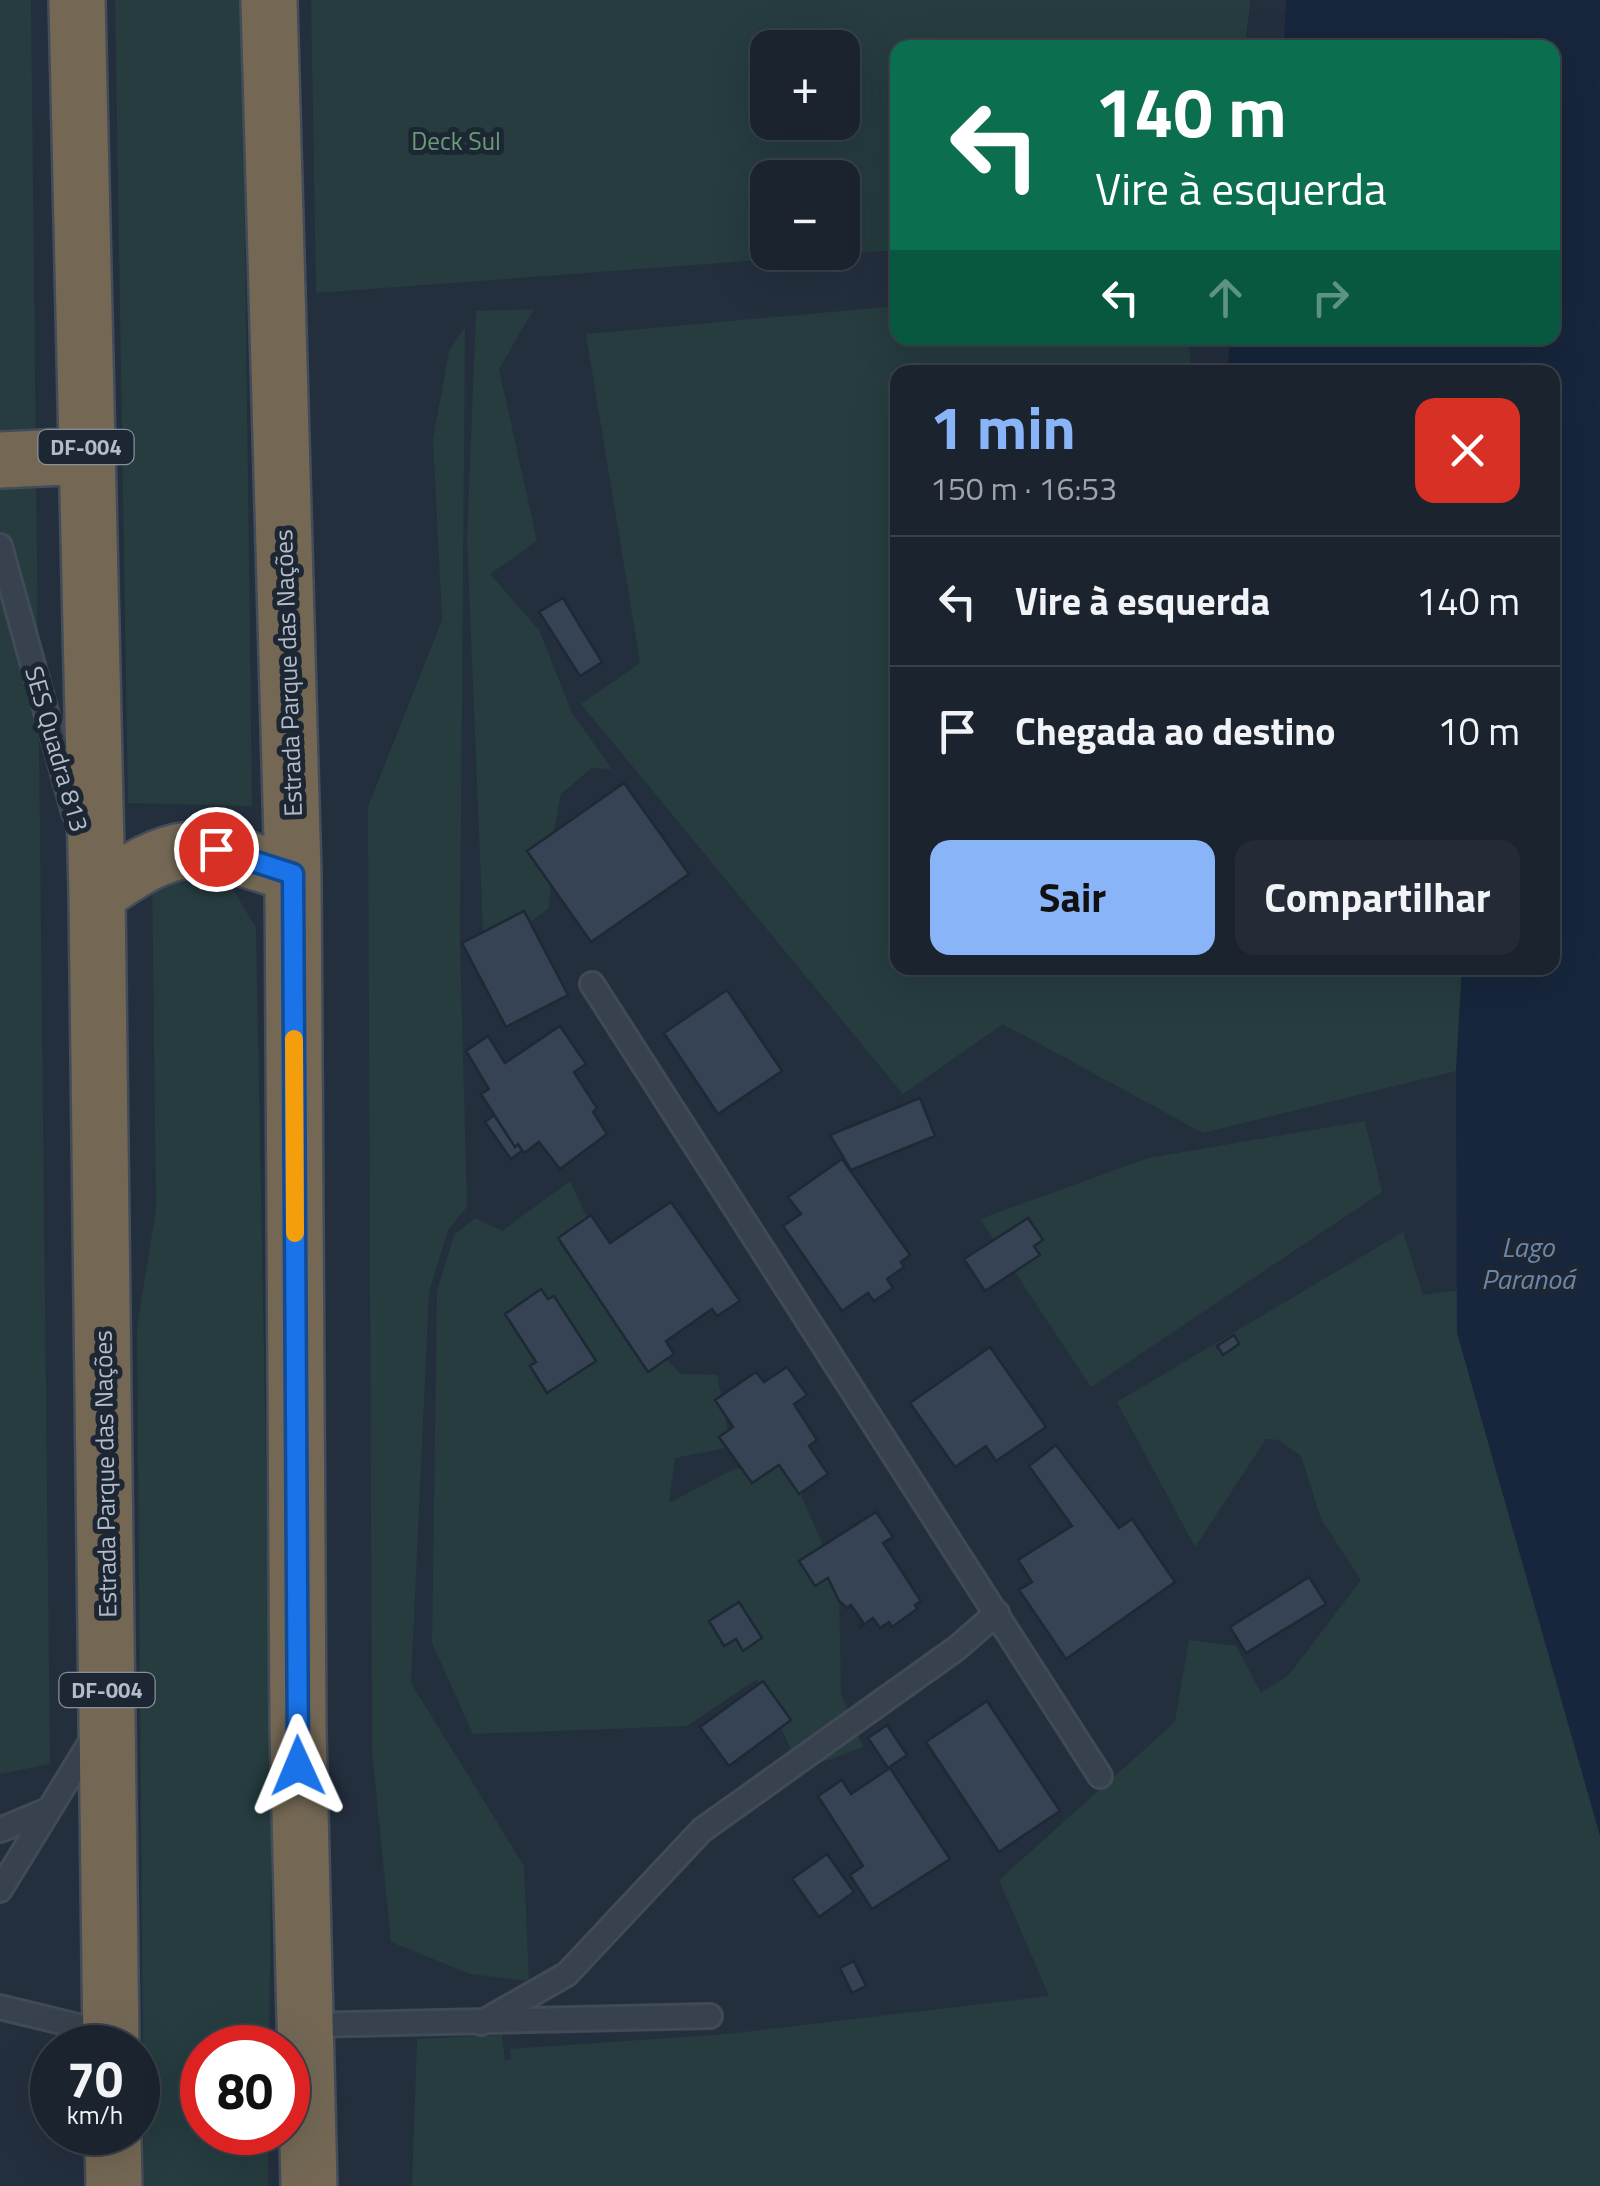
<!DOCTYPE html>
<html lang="pt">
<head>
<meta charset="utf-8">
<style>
  body { margin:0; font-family:"Titillium Web",sans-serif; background:#242b36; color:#f1f3f6; height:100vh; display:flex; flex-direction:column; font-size:38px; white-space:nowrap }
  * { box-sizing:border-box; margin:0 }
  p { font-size:32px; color:#a0a4aa }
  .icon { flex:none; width:55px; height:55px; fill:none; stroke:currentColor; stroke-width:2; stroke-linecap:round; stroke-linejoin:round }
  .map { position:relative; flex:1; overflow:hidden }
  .drawer { position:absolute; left:890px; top:365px; width:670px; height:610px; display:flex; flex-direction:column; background:#1b232e; border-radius:20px; box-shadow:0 10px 40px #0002,0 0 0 2px #39404a }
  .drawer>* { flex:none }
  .top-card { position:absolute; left:890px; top:40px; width:670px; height:305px; border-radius:20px; box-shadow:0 10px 40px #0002,0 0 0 2px #39404a; background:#0b6e4f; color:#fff; overflow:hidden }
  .tools { position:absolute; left:750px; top:30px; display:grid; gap:20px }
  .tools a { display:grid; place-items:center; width:110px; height:110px; border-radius:20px; background:#1b232e; box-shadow:0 10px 40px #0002,0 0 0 2px #39404a; font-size:50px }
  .speed { position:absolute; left:30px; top:2025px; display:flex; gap:20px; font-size:50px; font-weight:700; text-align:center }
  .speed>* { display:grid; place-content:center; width:130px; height:130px; border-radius:50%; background:#1b232e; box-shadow:0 10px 40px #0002,0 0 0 2px #39404a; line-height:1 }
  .speed small { font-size:25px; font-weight:400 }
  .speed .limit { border:15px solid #d22; background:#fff; color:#111 }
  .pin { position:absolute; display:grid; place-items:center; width:85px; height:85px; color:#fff; margin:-42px; border:5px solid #fff; border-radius:50%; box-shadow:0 2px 10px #0007 }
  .me { position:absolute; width:110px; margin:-55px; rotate:359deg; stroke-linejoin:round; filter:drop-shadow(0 0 8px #0008) }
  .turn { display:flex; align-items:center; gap:35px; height:210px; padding:0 40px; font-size:45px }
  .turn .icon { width:130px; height:130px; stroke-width:2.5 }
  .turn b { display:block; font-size:70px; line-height:85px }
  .lanes { display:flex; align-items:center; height:95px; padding:0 40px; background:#0003; justify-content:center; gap:50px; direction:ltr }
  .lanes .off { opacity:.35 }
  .round { display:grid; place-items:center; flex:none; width:105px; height:105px; border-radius:20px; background:#242b36 }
  .headline { display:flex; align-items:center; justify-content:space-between; height:170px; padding:0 40px }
  h1 { font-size:60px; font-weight:700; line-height:75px; color:#8ab4f8 }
  .button { display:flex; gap:20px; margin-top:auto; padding:20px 40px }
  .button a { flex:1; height:115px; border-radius:20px; background:#8ab4f8; color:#111; font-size:40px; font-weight:700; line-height:115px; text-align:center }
  .button a+a { background:#242b36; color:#f1f3f6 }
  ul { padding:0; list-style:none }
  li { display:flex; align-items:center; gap:30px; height:130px; padding:0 40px; border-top:2px solid #39404a }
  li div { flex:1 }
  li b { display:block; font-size:38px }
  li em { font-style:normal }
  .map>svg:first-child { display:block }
</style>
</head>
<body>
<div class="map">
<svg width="1600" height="2186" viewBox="0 0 1600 2186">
  <rect width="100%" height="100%" fill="#242f3e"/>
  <path fill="#263c3f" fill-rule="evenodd" d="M0,0H31L50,1764L0,1774Z
    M115,0H242L252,806L128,803Z
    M311,0H1251L1245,47L898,48L897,250L316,293ZM768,48H842V122H768ZM768,178H842V252H768Z
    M897,306L898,338H1188L1192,372H898V968H1462L1456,1071L1203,1133L1003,1024L903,1094L581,704L640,663L586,334Z
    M534,309L499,369L537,541L490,574L539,630L572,713L612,769L592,768L561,794L554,832L549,908L484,956L467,538L476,311Z
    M465,327L460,943L467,1207L448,1230L429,1292L411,1683L524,1866L529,1981L470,1974L391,1942L372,1751L368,807L442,620L433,439L449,351Z
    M219,866L256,928L272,1779L269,2047L202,2048V2132L268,2133V2186H144L137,1328L156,1209L152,876Z
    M1365,1121L1382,1192L1091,1387L980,1219L1148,1158Z
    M570,1181L642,1335L681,1374L717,1375L731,1447L675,1458L669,1503L734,1469L787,1463L839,1582L841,1694L863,1747L801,1770L757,1679L687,1726L473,1734L432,1643L437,1291L454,1235L475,1218L502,1231Z
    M1403,1232L1423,1295L1510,1283L1600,1557V2186H412L417,2039L502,2035L505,2060L511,2059L510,2049L727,2034L1049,1996L999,1880L1175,1722L1189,1640L1236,1646L1261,1693L1289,1675L1361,1580L1321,1519L1301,1456L1279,1440L1266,1439L1195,1547L1117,1402Z"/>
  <path fill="#17263c" d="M1251,0H1600V1836L1457,1333L1456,1071L1462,968H1552V372H1226L1231,338H1552V48L1245,47Z"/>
  <path fill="#242f3e" d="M1251,0H1286L1284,47H1245Z"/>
  <path fill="#364354" stroke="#1f2835" stroke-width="2.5" d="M563,598L602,662L580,676L539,612Z
    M624,783L689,874L591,942L527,851Z
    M524,911L568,995L506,1027L462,943Z
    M727,990L782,1071L718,1114L664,1033Z
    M560,1026L586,1064L574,1072L597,1108L593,1112L607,1134L560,1169L539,1142L524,1153L518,1144L515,1147L481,1094L489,1089L466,1051L488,1036L505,1063Z
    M920,1098L935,1136L851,1170L830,1135Z
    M494,1115L515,1147L518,1144L522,1151L511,1159L485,1122Z
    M842,1159L910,1255L901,1262L904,1267L887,1279L893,1288L874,1301L868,1293L842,1311L783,1226L801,1214L788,1197Z
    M671,1202L740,1301L717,1316L712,1309L666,1341L674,1354L648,1372L558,1238L591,1215L610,1243Z
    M1028,1218L1043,1240L1034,1246L1040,1255L985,1291L964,1259Z
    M541,1289L548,1299L554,1296L596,1361L547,1393L530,1366L536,1362L505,1314Z
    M1234,1335L1239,1344L1223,1355L1217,1346Z
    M990,1347L1046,1427L996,1461L986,1446L955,1467L910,1403Z
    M787,1367L807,1395L794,1404L817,1440L809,1446L828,1474L799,1494L779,1465L752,1483L719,1437L733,1427L715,1400L756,1372L764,1382Z
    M1056,1445L1119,1528L1132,1519L1175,1582L1066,1659L1019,1590L1032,1582L1018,1560L1072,1526L1029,1466Z
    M876,1512L893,1537L883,1543L921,1601L915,1605L917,1609L892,1627L889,1622L880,1628L873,1618L859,1628L863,1622L851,1605L847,1608L839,1601L828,1578L815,1586L799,1561Z
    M1309,1577L1326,1604L1246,1653L1230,1627Z
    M739,1602L762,1638L743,1651L736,1639L724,1646L709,1621Z
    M763,1681L791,1720L729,1766L700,1727Z
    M987,1701L1060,1811L999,1852L926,1742Z
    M887,1725L907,1755L888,1768L868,1738Z
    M890,1768L950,1859L872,1909L850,1875L863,1866L818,1796L842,1780L851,1794Z
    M827,1854L854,1892L819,1917L792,1879Z
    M854,1961L866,1986L852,1993L840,1968Z"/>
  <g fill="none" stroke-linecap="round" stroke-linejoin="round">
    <defs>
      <path id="lane" d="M0,546L74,813
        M592,984L1100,1776
        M0,1830L48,1810
        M0,1890L95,1735
        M0,2007L111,2034
        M481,2023L567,1974L702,1830L957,1648L997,1613
        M305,2025L710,2016"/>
      <path id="highway" d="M77,0L97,895L111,2048
        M269,0L293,874L298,1729L309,2186
        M0,460L86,456
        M97,895C183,834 197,843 293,874
        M113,2132L114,2186"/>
    </defs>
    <use href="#lane" stroke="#414a57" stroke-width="28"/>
    <use href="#highway" stroke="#434c59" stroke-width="60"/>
    <use href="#lane" stroke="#38414e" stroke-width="22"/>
    <use href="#highway" stroke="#746855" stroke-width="55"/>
  </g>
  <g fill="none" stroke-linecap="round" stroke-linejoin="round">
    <defs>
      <path id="route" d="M216,849L293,874L298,1766"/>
    </defs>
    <use href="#route" stroke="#114b97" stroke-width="25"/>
    <use href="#route" stroke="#1a73e8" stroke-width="18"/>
    <path stroke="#f59e0b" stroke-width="18" d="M294,1039L295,1233"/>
  </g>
  <g text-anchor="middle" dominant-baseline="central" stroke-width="10" stroke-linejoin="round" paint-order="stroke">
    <g fill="#1d2633" stroke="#878f9c" stroke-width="2.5">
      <rect x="38.5" y="430" width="95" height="34" rx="8"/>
      <rect x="59.5" y="1673" width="95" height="34" rx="8"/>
    </g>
    <g font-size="22" font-weight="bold" fill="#b4bcc9">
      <text x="86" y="447">DF-004</text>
      <text x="107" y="1690">DF-004</text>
    </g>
    <g font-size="25" fill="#6b9a76" stroke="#1d2633">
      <text x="456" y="141">Deck Sul</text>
    </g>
    <g font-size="25" fill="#b4bcc9" stroke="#1d2633">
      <text transform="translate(288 673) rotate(-92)">Estrada Parque das Nações</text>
      <text transform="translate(57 749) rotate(74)">SES Quadra 813</text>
      <text transform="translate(105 1474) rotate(-91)">Estrada Parque das Nações</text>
    </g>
    <g font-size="28" font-style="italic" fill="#6d86a8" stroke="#1d2633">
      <text x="1528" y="1246">Lago<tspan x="1528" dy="32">Paranoá</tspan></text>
    </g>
  </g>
</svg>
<div class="tools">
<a>+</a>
<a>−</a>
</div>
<div class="speed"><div>70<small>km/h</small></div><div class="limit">80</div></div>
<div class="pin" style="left:216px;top:849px;background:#d93025"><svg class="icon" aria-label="arrive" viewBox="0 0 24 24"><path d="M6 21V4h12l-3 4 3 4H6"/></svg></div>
<svg class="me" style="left:298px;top:1766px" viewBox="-20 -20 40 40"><path d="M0-17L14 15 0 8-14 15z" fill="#1a73e8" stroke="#fff" stroke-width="4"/></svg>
<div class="top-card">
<div class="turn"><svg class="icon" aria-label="left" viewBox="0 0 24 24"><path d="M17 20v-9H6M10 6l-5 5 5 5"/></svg><div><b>140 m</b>Vire à esquerda</div></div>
<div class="lanes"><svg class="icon" aria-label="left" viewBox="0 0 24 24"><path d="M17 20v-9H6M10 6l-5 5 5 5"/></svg><svg class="icon off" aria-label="ahead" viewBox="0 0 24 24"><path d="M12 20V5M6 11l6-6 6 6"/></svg><svg class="icon off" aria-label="right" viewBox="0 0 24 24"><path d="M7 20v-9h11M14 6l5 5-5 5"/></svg></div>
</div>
<section class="drawer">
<div class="headline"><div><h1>1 min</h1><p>150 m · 16:53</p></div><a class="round" style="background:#d93025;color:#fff"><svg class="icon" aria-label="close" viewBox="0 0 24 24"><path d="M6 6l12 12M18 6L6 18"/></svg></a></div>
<ul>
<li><svg class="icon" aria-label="left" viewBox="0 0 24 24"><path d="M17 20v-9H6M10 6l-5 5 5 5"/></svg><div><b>Vire à esquerda</b></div><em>140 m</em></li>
<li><svg class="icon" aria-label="arrive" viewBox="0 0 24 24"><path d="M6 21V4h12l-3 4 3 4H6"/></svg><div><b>Chegada ao destino</b></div><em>10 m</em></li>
</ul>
<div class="button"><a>Sair</a><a>Compartilhar</a></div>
</section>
</div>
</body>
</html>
